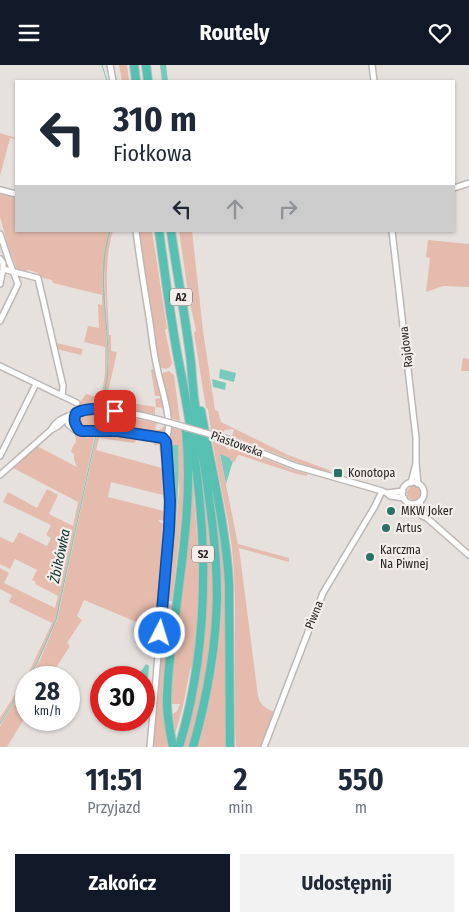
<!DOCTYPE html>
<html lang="pl">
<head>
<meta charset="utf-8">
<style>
  body { margin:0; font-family:"Fira Sans Condensed",sans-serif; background:#f2f2f3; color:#1f2937; height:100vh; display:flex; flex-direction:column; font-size:19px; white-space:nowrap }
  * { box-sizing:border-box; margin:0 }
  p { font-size:16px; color:#747a83 }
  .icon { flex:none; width:28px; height:28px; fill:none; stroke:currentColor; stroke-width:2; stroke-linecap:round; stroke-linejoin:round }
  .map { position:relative; height:682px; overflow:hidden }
  .panel { display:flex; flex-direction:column; background:#fff; flex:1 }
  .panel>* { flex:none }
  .guide { position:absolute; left:15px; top:15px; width:440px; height:152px; border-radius:0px; box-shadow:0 1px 4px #0004; background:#fff; color:#1f2937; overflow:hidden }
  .speed { position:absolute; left:15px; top:601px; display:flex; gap:10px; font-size:25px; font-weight:700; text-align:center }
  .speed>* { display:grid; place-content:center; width:65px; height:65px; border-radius:50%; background:#fff; box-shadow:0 1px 4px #0004; line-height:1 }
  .speed small { font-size:12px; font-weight:400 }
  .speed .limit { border:8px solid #d22; background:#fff; color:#111 }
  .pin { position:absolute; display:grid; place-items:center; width:42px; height:42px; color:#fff; margin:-21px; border-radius:10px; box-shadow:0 2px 8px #0006 }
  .me { position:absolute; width:55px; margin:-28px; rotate:5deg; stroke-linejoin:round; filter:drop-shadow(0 0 4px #0008) }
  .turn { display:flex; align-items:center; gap:18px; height:105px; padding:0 15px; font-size:22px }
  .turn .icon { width:65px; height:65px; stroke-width:2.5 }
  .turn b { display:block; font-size:35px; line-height:42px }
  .lanes { display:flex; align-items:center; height:48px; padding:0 15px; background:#0003; justify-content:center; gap:25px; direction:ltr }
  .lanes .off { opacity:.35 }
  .eta { display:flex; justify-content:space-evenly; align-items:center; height:85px; text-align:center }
  .eta b { font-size:30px; font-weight:700; line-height:35px }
  .cta { display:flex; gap:10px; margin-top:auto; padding:10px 15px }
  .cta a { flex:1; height:58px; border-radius:0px; background:#111827; color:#fff; font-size:20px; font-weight:700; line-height:58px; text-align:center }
  .cta a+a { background:#f2f2f3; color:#1f2937 }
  header { display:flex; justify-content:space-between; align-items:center; height:65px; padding:0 15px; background:#111827; color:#fff; font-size:22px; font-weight:700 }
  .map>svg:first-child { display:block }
</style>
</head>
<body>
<header><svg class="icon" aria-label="menu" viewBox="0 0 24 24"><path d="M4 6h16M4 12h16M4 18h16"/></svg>Routely<svg class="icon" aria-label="heart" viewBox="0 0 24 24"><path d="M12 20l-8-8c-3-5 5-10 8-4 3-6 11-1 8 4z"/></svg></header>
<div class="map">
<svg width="469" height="682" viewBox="0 0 469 682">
  <rect width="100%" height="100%" fill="#e7e1de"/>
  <path fill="#e4bbac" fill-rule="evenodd" d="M119,0H127L129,16H122Z
    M0,68L16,73V74L10,73L0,111Z
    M0,126L16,130V166H113C103,198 108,236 109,270H111V286L117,287L107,332L131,338L155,342L156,341L155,334L161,333L162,334L164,343L155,342V349L131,345L103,338L108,310L102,338L87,339L77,341L70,337L78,340L86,329L101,333L105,309V282L84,277L88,261L99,263L98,239L102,240V230L53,218L52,215L40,212L38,208C32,206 27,203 23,208H20L19,205L17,204L9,184L0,152ZM104,202L109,297L108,308L104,209Z
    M137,166H152L167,263L165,265L172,298L170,302L166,304L159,302Z
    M179,166H192L203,266L215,345L218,346L221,357L288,390L332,406L325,407L309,402L232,371L234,365L232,364L225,365L223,367C223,375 222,382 230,385L231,380L290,404L308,409L306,411L297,409L239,390L236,393L235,397L230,395V393L220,390L238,479L289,493V497L239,483L258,631C260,640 266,644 275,647L262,682H236C232,620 238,557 233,495C231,468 225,442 220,416C215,392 211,368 208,344L206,343L205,337L194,268L196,265L189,234Z
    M428,175L469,179V222L443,221L426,227L430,193L426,192Z
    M56,278L83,284L81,290L57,284Z
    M463,293L469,294V306H461Z
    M152,304L155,305L162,331H155L151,305Z
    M169,306L174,310L180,356L170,353L166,326L161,310L163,308Z
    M189,316C200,396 217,478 213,559C211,601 200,641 190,682H182L195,633L203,575L196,379L187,317Z
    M90,349H98L94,362H98L101,351H102V349L120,351L157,358L155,364C161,367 162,362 166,360V369L163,371L124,364H87L82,363L77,358L82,352Z
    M171,362L181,365L183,386L184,431L172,536H167L169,539L171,540L162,628L164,656L168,682H152L172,452C173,430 168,408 169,385C169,377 171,370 171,362ZM178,380L179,426L174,478V428Z
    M111,367L132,369L136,371L137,375L134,378L99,373L96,385L162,403L159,380H154L155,375L156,374L162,376L164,381L168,427L165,429V430L167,431L168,436L165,437V438L168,439L167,456L159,455L158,456L166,460L167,461L158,558L155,559V561H158V566L153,570V564L84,535L77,551L82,555L67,578L70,581L50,612H30L40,595L57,555L97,369ZM111,417L163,430L164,446L108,432Z
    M75,368L87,369V372L88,373L90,369H95L57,552C50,572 40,594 28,612H26V616L0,658V653L29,607L52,558L9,537L12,530L0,524V503L9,508L4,518L55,543L58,531L35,519L36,517L32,515L37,505L15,494L10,504L0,499V472L13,478L19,467L47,481L51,473L46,470L51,460L3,437L8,427L37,443L47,424L58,430L49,449L73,461L78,437L13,403L37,381L77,402L74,394V389L71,387L73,381L76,377Z
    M191,405H192L198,486L199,540L197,565L194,599L190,605L183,641L175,669L173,649L177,646L180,639H169L170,615Z
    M211,415L221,465L226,509L228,682H198C210,640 218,598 221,555C224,508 217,461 211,415Z
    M407 428a7 7 0 1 1 14 0a7 7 0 1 1-14 0Z
    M26,618V651L7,682H0V661Z"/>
  <path fill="#79c9bc" d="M160,0H166L168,16H162Z
    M220,304L236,308L234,317L219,313Z
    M212,314L226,318L225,325L213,322Z
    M171,380H178C180,413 177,445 174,478H172C175,444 173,414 171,380Z
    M220,389L230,393V395L233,396L226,419Z
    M146,599L149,601L147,626L144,631V612H137Z"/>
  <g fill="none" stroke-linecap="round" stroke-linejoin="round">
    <path stroke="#79c9bc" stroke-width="1" d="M102,0L107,16
      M102,338C105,325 108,313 108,300C109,256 96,208 110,166
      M97,362L99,351
      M29,612L37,598L56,555L96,370
      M0,659L26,617"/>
    <defs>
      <path id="minor" d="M110,0L113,16
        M372,0L374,16
        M454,123L469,118
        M0,125L16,129
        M136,166C140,197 145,227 150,258C152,274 154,291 158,307C161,322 175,362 165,374
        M392,166L416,373V398L418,419
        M0,169L9,196L18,219L0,256
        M0,194L3,198V204L38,213L63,321L62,331
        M0,219L3,204
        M0,301L77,338
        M77,348C72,354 75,359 79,365
        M68,352V359L75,365L88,366L118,365L154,371L165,374
        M51,365L58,361L68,352
        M227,374L295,401L382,426L387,428L390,431L404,433
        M0,391L36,319
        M0,410L51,365C55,357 61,354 68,351C75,349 80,346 87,345C106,342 141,350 160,355
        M402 428a11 11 0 1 1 22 0a11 11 0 1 1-22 0Z
        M411,418L416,398
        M387,428L403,426
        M420,436L421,442L427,453
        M414,439L422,451L427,453L469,490
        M150,682L169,465L170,436L167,381L165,374
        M264,682L323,528L375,441L382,426"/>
      <path id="highway" d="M134,0L136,16
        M146,0L148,16
        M159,166C165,208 170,251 178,293C204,423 218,553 179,682
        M171,166C177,210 186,254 191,298C192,312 193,326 195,340C204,403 217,467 217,532C216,583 207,633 193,682
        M201,346C211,403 226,461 229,519L230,682
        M173,682C170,667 167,652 167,637C167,614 170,591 173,568C181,501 193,434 186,366"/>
    </defs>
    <use href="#minor" stroke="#bdb7b5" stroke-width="8"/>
    <use href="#highway" stroke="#bebdbd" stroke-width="10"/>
    <use href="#minor" stroke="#fff" stroke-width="5"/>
    <use href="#highway" stroke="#56c1b2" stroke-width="8"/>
    <defs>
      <path id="minor-bridge" d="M160,355L227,374"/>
    </defs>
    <use href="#minor-bridge" stroke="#bdb7b5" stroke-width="8" stroke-linecap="butt"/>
    <use href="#minor-bridge" stroke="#fff" stroke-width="5"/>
  </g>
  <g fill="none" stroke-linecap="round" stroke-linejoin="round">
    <defs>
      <path id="route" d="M115,346C102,344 88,342 76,348C73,355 75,359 79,365L82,366H118L163,373L166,377L170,436L169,465L160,568"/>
    </defs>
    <use href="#route" stroke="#114b97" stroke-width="12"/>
    <use href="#route" stroke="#1a73e8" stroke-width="9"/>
  </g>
  <g fill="#2a7168" stroke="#f4eeeb" stroke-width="2">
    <rect x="333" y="403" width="10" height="10" rx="2.5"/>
    <circle cx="391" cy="446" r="5"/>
    <circle cx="386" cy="463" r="5"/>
    <circle cx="370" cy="492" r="5"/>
  </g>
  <g text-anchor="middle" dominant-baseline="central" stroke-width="4.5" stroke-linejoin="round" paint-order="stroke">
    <g fill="#f4eeeb" stroke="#64615f" stroke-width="1">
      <rect x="170" y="223.5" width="22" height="17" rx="4"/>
      <rect x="192" y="480.5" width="22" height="17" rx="4"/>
    </g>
    <g font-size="11" font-weight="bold" fill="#262423">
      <text x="181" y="232">A2</text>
      <text x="203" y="489">S2</text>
    </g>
    <g font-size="12" fill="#262423" stroke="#f4eeeb">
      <text transform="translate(406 282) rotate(-97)">Rajdowa</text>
      <text transform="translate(237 379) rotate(20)">Piastowska</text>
      <text transform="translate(314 550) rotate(-68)">Piwna</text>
    </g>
    <g font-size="12" fill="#262423" stroke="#f4eeeb" text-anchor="start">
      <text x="348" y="408">Konotopa</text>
      <text x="401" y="446">MKW Joker</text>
      <text x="396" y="463">Artus</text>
      <text x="380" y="485">Karczma<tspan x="380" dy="14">Na Piwnej</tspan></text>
    </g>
    <g font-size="14" font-style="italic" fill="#0a322d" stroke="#f4eeeb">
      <text transform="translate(60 491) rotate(-78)">Żbikówka</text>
    </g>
  </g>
</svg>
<div class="speed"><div>28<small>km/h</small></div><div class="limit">30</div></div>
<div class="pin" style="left:115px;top:346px;background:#d93025"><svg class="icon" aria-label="arrive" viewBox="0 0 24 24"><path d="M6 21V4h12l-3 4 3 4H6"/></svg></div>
<svg class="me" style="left:160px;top:568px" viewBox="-20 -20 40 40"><circle r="17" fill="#1a73e8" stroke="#fff" stroke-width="3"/><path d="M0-11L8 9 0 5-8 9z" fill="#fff"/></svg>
<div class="guide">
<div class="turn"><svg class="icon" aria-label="left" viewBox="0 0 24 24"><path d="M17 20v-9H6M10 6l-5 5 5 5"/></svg><div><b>310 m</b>Fiołkowa</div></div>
<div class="lanes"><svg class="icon" aria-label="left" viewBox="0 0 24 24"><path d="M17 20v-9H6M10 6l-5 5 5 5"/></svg><svg class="icon off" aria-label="ahead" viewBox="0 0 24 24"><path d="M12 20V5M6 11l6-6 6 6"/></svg><svg class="icon off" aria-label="right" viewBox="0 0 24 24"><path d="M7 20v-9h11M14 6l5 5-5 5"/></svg></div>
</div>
</div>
<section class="panel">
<div class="eta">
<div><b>11:51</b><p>Przyjazd</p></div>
<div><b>2</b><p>min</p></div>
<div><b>550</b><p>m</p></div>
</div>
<div class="cta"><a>Zakończ</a><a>Udostępnij</a></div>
</section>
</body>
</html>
